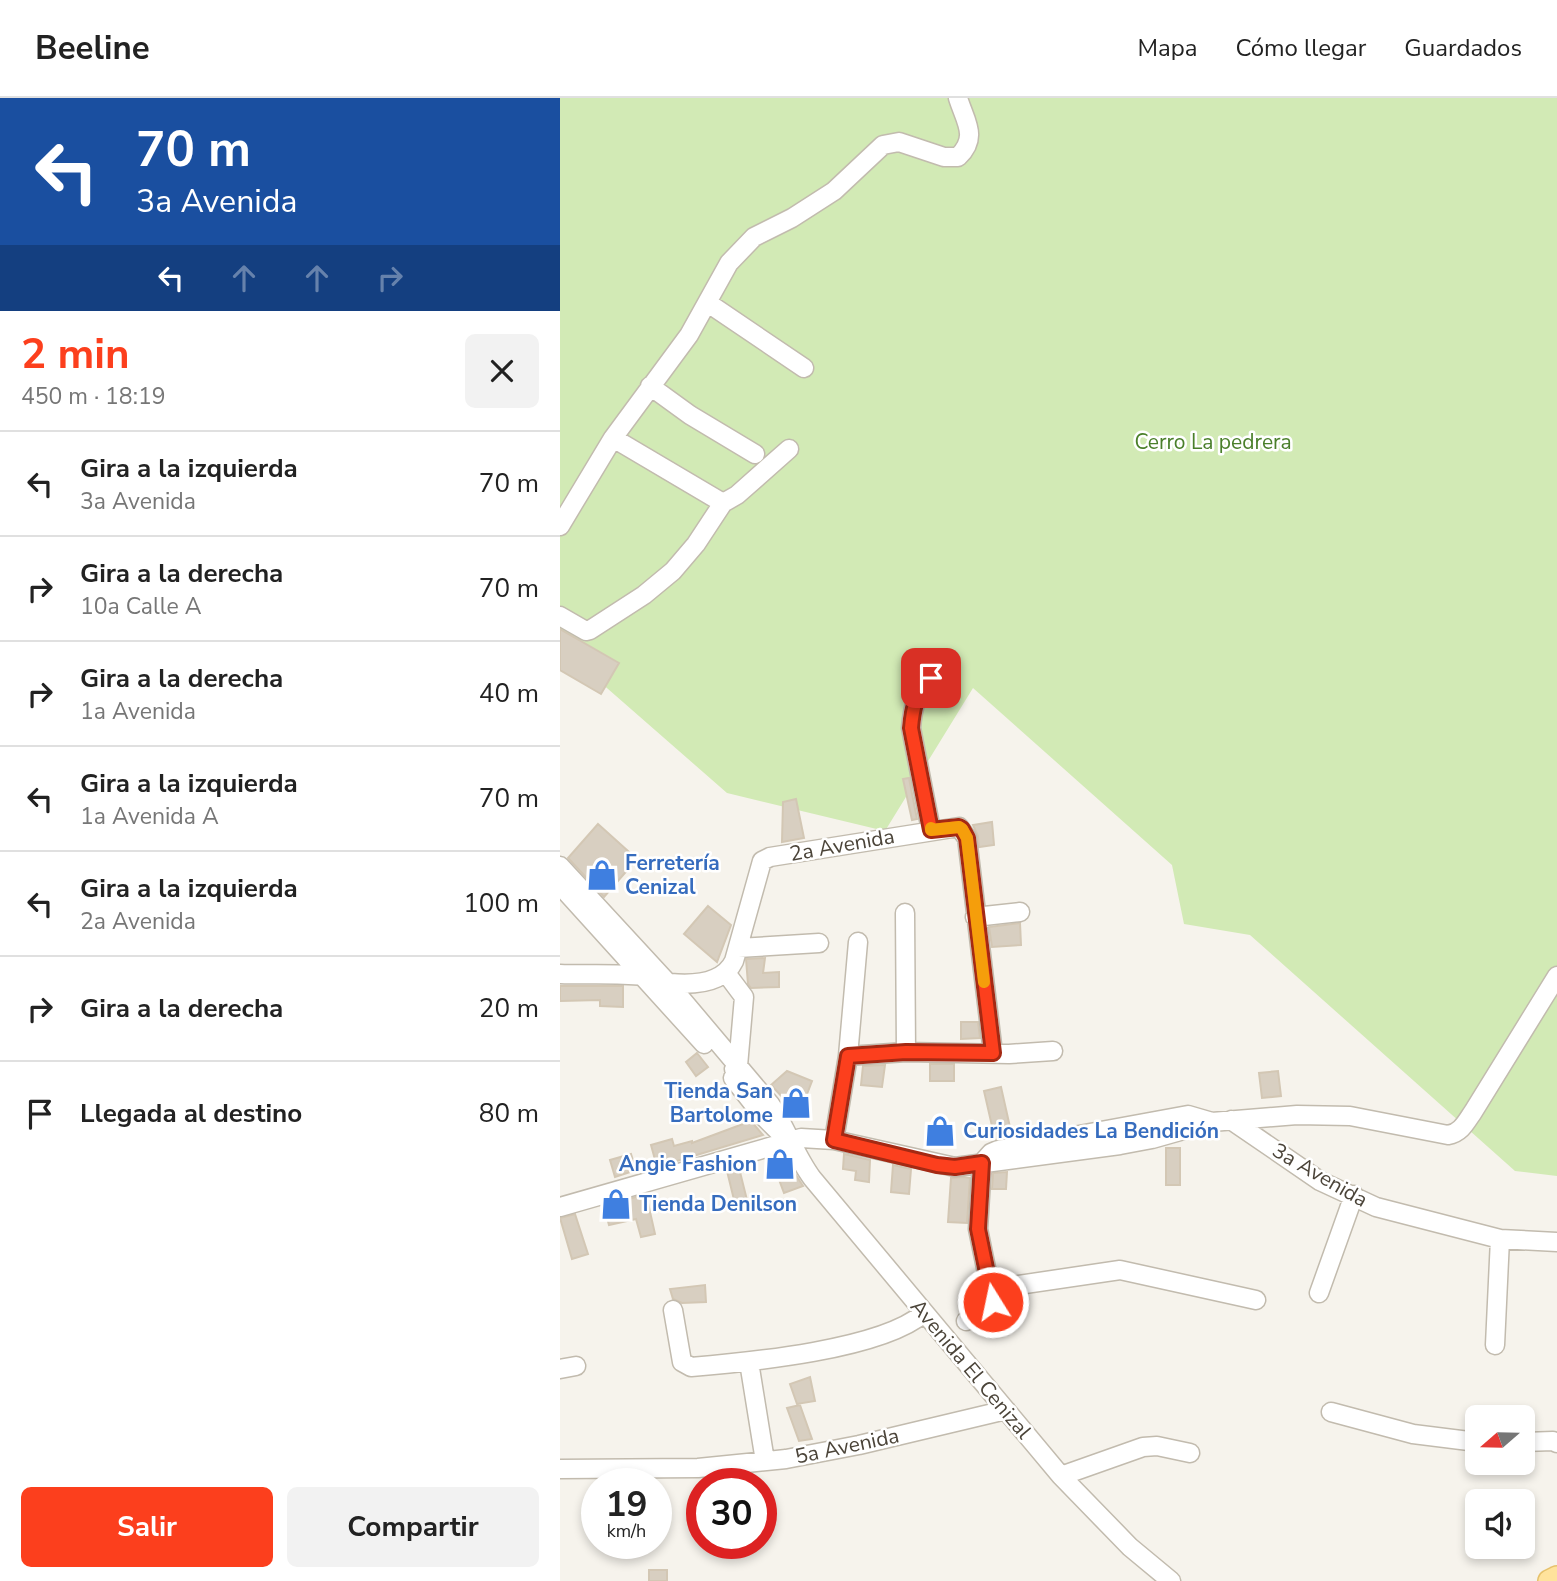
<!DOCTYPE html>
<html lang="es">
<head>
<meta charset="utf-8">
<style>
  body { margin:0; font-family:"Nunito Sans",sans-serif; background:#f2f2f2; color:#222; height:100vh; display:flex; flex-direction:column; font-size:26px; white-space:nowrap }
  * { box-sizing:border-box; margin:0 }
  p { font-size:23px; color:#767676 }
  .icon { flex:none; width:38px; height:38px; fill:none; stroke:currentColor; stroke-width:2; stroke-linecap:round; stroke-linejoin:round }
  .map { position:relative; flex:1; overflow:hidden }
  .sheet { display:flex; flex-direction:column; background:#fff; width:560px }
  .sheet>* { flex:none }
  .hud { background:#1a4fa0; color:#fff; overflow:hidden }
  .needle { width:46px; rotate:250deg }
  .buttons { position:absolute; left:905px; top:1307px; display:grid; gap:14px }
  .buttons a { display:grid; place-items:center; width:70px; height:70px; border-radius:10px; background:#fff; box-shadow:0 4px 10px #0003; font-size:35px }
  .speed { position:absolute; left:21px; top:1370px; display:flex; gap:14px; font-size:35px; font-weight:700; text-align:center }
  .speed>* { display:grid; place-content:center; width:91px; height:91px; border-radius:50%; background:#fff; box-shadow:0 4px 10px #0003; line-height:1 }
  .speed small { font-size:18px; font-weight:400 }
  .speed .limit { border:10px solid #d22; background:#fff; color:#111 }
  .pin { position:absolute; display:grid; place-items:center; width:60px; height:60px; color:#fff; margin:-30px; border-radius:14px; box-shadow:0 4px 10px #0006 }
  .me { position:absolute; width:77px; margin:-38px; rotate:350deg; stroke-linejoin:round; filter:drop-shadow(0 0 5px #0008) }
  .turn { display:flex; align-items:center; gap:24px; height:147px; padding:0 21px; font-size:32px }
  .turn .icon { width:91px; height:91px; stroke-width:2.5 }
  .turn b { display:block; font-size:49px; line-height:60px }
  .lanes { display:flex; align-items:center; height:66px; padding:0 21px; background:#0003; justify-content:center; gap:35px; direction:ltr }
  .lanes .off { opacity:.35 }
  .round { display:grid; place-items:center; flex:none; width:74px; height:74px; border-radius:10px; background:#f2f2f2 }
  .headline { display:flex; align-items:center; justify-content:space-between; height:119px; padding:0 21px }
  h1 { font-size:42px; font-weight:700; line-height:52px; color:#fc3f1d }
  .cta { display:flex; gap:14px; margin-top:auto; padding:14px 21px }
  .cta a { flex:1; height:80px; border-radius:10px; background:#fc3f1d; color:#fff; font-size:28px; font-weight:700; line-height:80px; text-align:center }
  .cta a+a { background:#f2f2f2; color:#222 }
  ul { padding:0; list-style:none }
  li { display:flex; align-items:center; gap:21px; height:105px; padding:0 21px; border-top:2px solid #e0e0e0 }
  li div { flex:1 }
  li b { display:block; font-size:26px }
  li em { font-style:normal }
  header { display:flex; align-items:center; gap:42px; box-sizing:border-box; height:98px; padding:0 35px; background:#fff; border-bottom:2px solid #e0e0e0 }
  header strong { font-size:33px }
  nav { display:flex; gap:38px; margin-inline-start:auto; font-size:24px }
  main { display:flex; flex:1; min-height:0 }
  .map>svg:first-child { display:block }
</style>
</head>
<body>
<header>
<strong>Beeline</strong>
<nav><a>Mapa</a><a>Cómo llegar</a><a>Guardados</a></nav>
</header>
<main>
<section class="sheet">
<div class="hud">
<div class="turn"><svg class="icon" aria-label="left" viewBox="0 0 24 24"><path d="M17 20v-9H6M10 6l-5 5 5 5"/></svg><div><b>70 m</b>3a Avenida</div></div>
<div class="lanes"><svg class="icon" aria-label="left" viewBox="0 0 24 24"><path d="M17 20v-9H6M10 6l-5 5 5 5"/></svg><svg class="icon off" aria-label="ahead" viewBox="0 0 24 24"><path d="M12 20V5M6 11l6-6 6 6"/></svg><svg class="icon off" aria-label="ahead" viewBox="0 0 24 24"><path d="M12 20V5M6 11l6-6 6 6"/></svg><svg class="icon off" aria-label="right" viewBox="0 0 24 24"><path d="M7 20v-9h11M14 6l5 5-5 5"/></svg></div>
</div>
<div class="headline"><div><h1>2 min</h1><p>450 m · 18:19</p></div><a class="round"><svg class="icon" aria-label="close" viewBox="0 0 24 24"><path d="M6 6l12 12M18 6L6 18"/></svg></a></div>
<ul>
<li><svg class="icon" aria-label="left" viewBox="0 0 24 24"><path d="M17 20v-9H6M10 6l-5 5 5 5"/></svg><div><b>Gira a la izquierda</b><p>3a Avenida</p></div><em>70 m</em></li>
<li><svg class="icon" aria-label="right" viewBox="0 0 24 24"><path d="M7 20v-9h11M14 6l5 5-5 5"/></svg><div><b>Gira a la derecha</b><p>10a Calle A</p></div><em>70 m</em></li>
<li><svg class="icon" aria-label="right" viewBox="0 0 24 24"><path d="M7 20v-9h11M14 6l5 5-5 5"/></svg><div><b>Gira a la derecha</b><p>1a Avenida</p></div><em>40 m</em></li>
<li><svg class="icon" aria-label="left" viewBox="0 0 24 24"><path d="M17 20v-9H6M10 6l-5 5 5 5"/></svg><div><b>Gira a la izquierda</b><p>1a Avenida A</p></div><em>70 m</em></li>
<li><svg class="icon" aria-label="left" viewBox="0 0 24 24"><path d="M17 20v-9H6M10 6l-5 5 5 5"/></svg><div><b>Gira a la izquierda</b><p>2a Avenida</p></div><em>100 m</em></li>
<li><svg class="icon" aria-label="right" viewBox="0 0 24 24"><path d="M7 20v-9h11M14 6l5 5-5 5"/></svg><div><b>Gira a la derecha</b></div><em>20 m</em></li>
<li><svg class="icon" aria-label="arrive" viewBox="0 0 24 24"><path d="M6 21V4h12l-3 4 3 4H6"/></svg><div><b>Llegada al destino</b></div><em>80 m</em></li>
</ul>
<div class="cta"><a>Salir</a><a>Compartir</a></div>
</section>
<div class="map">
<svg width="997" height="1483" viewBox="0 0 997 1483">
  <rect width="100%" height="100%" fill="#f6f3ec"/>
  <path fill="#d2eab5" d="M0,0H997V1078L955,1073L690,837L624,826L612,767L413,590L325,733L167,695L0,549Z"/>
  <path fill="#d8cfc1" stroke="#d3c7b4" stroke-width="2" d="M0,531L59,565L41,596L0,572Z
    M349,680L357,721L352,722L343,681Z
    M236,701L244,740L222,744L223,704Z
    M432,724L434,747L419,749L418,738L413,727Z
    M38,726L77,761L44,799L8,760Z
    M148,808L171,827L157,864L124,836Z
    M460,825L461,847L432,849L429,829Z
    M205,860L203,875L219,874V889L191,890L188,886L186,861Z
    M0,888H63V909L40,908V902L0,903Z
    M401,924H418L420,940L401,941Z
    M137,955L148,969L136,978L126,964Z
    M370,966H394V983H370Z
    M325,967L322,989L301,987L303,968Z
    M227,973L252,983L239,1017L211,987Z
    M718,973L721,998L702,1000L699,975Z
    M441,989L452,1038L435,1041L424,993Z
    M191,1023L203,1037L97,1069L91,1047L112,1041L114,1048L132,1043V1045Z
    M606,1050H620V1087H606Z
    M71,1056L76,1072L55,1079L50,1062Z
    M284,1056L310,1062L309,1084L295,1082L296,1073L283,1071Z
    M221,1058L236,1077L243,1088L224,1095L211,1060Z
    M333,1067L351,1071L349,1096L331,1094Z
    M179,1070L188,1106L176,1110L167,1073Z
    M447,1074L446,1091H432L433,1075Z
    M404,1079L410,1080L407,1125L388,1124L391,1080Z
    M86,1096L95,1136L81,1139L76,1121L49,1127L44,1108Z
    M15,1116L28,1156L12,1161L0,1120Z
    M145,1187L146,1204L122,1205L113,1201L110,1191Z
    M250,1279L255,1303L237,1306L230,1286Z
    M240,1307L252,1341L239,1343L227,1310Z
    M89,1472H107V1483H89Z"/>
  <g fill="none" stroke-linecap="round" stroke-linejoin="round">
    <defs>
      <path id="minor" d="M148,205L244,270
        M90,288L130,317L195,356
        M53,340L163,405
        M0,428L53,340L129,237L169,165L194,139L232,120L274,93L323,47L339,44L384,59H398C419,39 405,23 398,0
        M0,518L26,533L30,532L84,497L113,473L136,446L163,405L177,397L229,351
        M371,580C356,597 353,607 351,630L371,732
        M0,768L108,885L210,1006C226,1029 235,1057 252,1080L501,1378L570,1449L611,1483
        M0,787L144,946
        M345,815L346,954
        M415,819L460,814
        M178,850L259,845
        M166,875L184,899L178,968L174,971
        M0,876C27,877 56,875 83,878C92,879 101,884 110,885C132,887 163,886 174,863L202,763L210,759L399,729L407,740L433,955
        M288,958L346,954L449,956L493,953
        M173,980L202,1017L221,1036
        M671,1022L760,1083L816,1109L940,1141L997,1144
        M274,1042L288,958L298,844
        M422,1065L431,1055L438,1052L628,1017L652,1024
        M0,1109L241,1040L274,1042L395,1069L560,1047L592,1041L652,1024L737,1017L790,1018L888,1037C901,1035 906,1024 913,1014L997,878
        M431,1191L560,1172L696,1202
        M759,1195L794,1097
        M113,1212L122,1264L131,1269C189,1264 321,1252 364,1215
        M406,1223L429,1210L433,1204L418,1131L422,1065
        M935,1247L940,1141
        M189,1264L205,1363
        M0,1271L16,1268
        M771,1314L853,1336L917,1344
        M962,1344L993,1343L997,1345
        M0,1371L138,1370L226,1361L299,1347L446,1312
        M501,1378L583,1349L597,1348L630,1355"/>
      <path id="major" d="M989,1483L997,1479"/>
    </defs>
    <use href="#minor" stroke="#c2bbae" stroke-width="21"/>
    <use href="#major" stroke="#e6c16a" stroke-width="24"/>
    <use href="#minor" stroke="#fff" stroke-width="18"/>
    <use href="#major" stroke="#ffe39c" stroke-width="21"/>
  </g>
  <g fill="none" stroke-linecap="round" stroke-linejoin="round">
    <defs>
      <path id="route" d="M371,580C356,597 353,607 351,630L371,732L399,729L402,731L407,740L433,955L346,954L288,958L274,1042L377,1067L395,1069L422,1065L418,1131L433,1204"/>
    </defs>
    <use href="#route" stroke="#a42913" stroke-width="18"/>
    <use href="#route" stroke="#fc3f1d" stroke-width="12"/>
    <path stroke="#f59e0b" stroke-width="12" d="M371,730V732L399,729L402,731L407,740L424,884"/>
  </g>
  <defs>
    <symbol id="shop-bare" viewBox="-9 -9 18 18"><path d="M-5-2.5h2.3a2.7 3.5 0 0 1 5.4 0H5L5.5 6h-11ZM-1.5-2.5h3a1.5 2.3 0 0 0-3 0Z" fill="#3f7fe0" stroke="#fff" stroke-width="2.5" paint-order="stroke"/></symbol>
  </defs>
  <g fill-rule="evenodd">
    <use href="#shop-bare" x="20" y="755" width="44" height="44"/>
    <use href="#shop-bare" x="214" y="983" width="44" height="44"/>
    <use href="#shop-bare" x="358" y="1011" width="44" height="44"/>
    <use href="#shop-bare" x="198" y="1044" width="44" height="44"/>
    <use href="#shop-bare" x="34" y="1084" width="44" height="44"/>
  </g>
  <g text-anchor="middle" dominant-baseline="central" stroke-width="5" stroke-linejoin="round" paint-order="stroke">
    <g font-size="21" fill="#4a7f2a" stroke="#fff">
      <text x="653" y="344">Cerro La pedrera</text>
    </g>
    <g font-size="21" fill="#4b4439" stroke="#fff">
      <text transform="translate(282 747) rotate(-10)">2a Avenida</text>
      <text transform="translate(760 1077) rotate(30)">3a Avenida</text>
      <text transform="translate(411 1271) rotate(50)">Avenida El Cenizal</text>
      <text transform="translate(287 1348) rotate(-12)">5a Avenida</text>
    </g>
    <g font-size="21" font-weight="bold" fill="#366cbe" stroke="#fff" text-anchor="start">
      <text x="65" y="765">Ferretería<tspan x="65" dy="24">Cenizal</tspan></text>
      <text x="213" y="993" text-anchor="end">Tienda San<tspan x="213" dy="24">Bartolome</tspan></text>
      <text x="403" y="1033">Curiosidades La Bendición</text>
      <text x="197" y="1066" text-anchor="end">Angie Fashion</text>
      <text x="79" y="1106">Tienda Denilson</text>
    </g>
  </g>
</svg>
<div class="buttons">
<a><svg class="needle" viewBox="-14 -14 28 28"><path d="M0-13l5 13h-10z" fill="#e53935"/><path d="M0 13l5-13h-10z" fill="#767676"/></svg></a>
<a><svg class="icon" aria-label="sound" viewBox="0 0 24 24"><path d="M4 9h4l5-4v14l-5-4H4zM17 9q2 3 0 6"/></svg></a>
</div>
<div class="speed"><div>19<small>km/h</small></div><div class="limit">30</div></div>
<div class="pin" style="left:371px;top:580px;background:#d93025"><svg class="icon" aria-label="arrive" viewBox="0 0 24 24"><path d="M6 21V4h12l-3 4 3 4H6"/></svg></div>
<svg class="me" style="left:433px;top:1204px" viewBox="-20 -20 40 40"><circle r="17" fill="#fc3f1d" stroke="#fff" stroke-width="3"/><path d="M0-11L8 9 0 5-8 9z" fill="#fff"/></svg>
</div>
</main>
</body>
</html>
